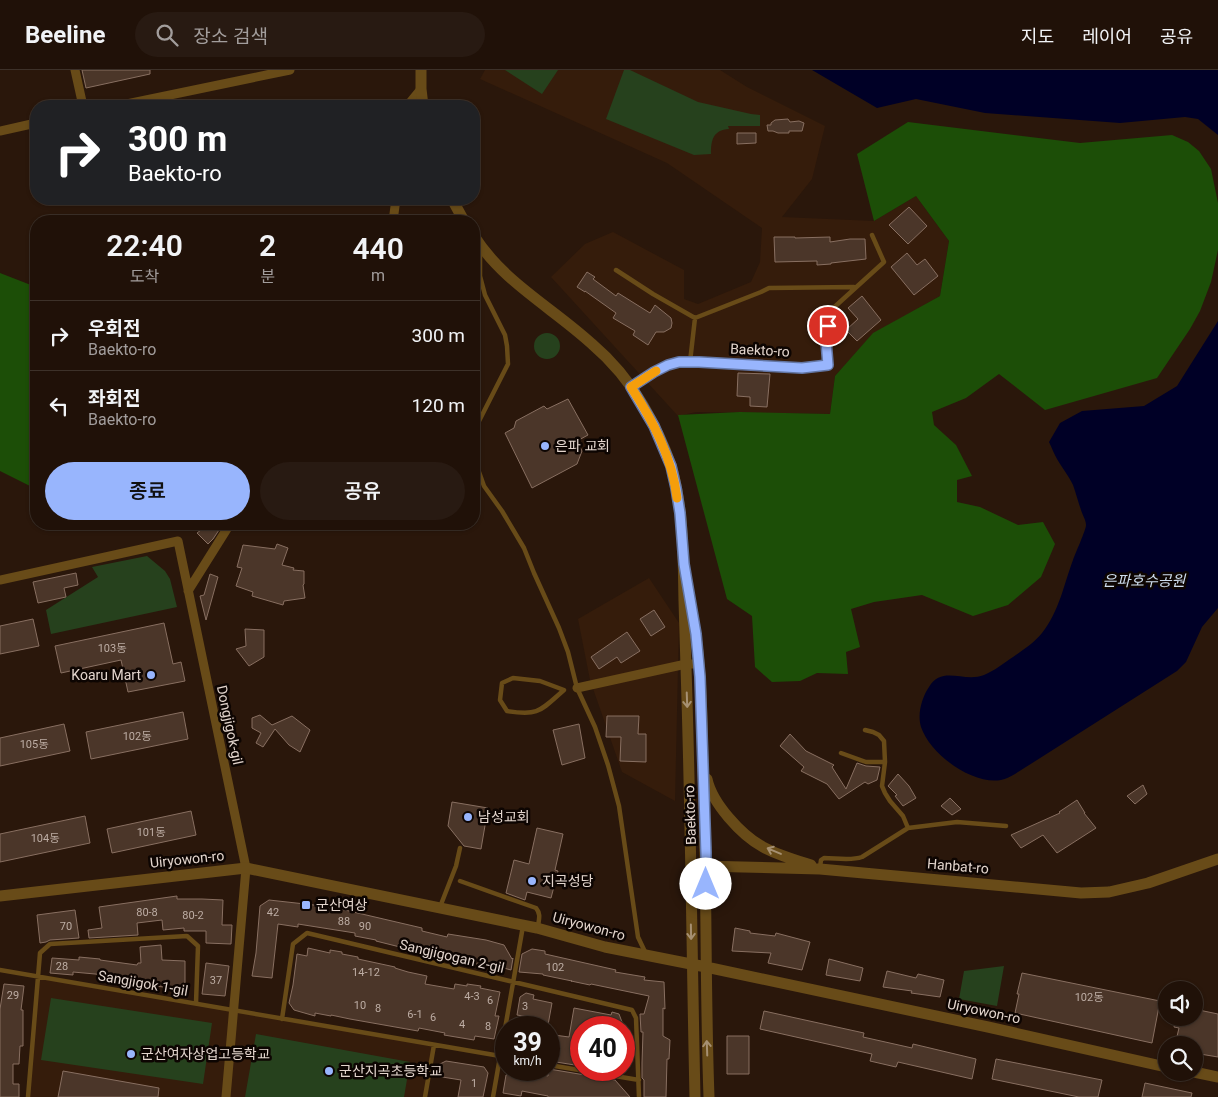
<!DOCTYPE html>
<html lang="ko">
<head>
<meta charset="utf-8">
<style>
  body { margin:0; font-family:Roboto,"Noto Sans KR",sans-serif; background:#281a12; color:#f1f3f6; height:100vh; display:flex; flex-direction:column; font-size:19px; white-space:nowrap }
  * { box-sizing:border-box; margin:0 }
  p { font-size:16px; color:#a29d9c }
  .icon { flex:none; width:28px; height:28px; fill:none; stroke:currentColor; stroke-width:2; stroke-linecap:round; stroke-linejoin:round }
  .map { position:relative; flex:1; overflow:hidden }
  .sheet { position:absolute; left:30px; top:145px; width:450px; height:315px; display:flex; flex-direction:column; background:#201108; border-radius:20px; box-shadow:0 1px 4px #0004,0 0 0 1px #3d3129 }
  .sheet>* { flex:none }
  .hud { position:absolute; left:30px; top:30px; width:450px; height:105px; border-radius:20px; box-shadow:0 1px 4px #0004,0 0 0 1px #3d3129; background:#202124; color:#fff; overflow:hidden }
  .controls { position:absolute; left:1158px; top:911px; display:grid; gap:10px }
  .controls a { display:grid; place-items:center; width:45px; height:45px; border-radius:50%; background:#201108; box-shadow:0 1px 4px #0004,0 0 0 1px #3d3129; font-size:25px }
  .speed { position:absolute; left:495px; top:946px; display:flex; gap:10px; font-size:25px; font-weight:700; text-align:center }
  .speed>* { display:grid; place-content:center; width:65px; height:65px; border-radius:50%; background:#201108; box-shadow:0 1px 4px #0004,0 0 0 1px #3d3129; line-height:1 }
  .speed small { font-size:12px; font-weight:400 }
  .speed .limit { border:8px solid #d22; background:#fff; color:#111 }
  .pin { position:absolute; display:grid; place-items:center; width:42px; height:42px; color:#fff; margin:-21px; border:2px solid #fff; border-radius:50%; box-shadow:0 1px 5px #0007 }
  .me { position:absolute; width:55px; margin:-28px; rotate:0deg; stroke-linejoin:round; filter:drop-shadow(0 0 4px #0008) }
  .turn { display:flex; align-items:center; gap:18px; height:105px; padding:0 15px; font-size:22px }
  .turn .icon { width:65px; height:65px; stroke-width:2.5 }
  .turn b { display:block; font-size:35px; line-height:42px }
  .eta { display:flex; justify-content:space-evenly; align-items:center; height:85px; text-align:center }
  .eta b { font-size:30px; font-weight:600; line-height:35px }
  .cta { display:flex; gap:10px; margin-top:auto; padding:10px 15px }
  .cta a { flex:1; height:58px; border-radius:30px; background:#98b5fd; color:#111; font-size:20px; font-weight:600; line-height:58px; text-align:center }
  .cta a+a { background:#281a12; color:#f1f3f6 }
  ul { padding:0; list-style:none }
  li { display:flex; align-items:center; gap:15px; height:70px; padding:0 15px; border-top:1px solid #3d3129 }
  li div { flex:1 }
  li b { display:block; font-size:19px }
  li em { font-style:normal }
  header { display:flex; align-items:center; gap:30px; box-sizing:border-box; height:70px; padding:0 25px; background:#201108; border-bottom:1px solid #3d3129 }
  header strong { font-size:24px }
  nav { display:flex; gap:28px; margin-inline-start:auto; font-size:18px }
  .search { width:350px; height:45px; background:#281a12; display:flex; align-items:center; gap:12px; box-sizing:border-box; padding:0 18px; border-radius:28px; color:#a29d9c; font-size:19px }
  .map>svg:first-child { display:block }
</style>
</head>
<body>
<header>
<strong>Beeline</strong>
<div class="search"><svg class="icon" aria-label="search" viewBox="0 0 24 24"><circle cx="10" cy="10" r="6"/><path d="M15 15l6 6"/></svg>장소 검색</div>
<nav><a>지도</a><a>레이어</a><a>공유</a></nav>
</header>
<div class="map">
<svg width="1218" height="1027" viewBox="0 0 1218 1027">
  <rect width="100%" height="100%" fill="#2a170b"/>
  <path fill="#351c0b" d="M485,0H720L747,17L825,56L812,109L782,147L874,151L916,126L949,171L940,226L873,264L835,306L830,344L696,342L678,346L551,207L585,174L613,162L684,200V229L698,234L751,212L760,192L762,158L667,93L480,9Z
    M649,508L679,553L675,731L622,702L590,610L578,549Z
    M38,906L434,975L425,1027H28Z"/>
  <path fill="#26411d" d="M505,0H558L542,24Z
    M624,0H630L698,32L751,44L760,45V56H728L729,59C713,60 711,70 711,84L694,85L606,49Z
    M534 276a13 13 0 1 1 26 0a13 13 0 1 1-26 0Z
    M147,486L165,501L170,509L177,537L51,564L46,540L98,507L92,497Z
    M1004,896L997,936L959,929L964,901Z
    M51,928L212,953L203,1014L41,990Z
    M256,964L410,992L404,1027H245Z"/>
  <path fill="#1c4e07" d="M908,52L1080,73L1172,65L1188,72L1199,81L1211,99L1218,133V180L1211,212L1200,241L1190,259L1157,308L1045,340L999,304L966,328L932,342L934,355L956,375L972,406L957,410V432L980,437L1018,455L1043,452L1055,474L1041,507L1008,535L973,546L922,525L874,532L851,539L860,577L846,582L848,604L817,603L800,611L772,612L755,597L752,546L727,529L678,345L740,342L830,344L835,306L873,263L940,226L949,171L916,126L874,151L857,84Z
    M0,203L36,217V419L0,401Z"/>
  <path fill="#000026" d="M812,0H1218V65L1198,49L1185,47L1120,53L985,43L916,29L877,38Z
    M1218,251V538L1202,557L1186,592L1177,601L1015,704C1011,706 1006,709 1001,710C972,715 930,684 921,657C917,644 922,627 929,617C942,595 964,613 984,605C994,601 1004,593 1013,587C1023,580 1034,573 1042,563C1059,542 1064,514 1073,490C1075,484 1086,460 1086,455C1086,450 1082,444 1081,440C1078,432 1076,423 1073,415C1069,406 1062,398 1057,389C1054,384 1052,378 1049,372L1060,353L1082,341L1144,336L1177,316Z"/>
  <path fill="#4b3629" stroke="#886f61" d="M82,0H150V4L86,18Z
    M788,49L790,52L799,51L804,53L802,61H789V63H778L773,61H768L767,55H771V53L775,50Z
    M737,63H756V73L737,74Z
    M909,137L927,156L908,174L889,155Z
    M774,167H795V168L830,167V172L850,169H865L866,189L831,193V194L817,195V191L775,192Z
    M907,183L917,195L925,189L938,206L914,225L891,197Z
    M587,202L595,207L593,209L616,226L618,223L650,243L655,235L671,248L672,253L671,258L664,262H656L648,275L633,265L635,261L613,248L616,243L585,221V222L577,217Z
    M862,226L881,250L857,271L846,260L858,249L848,238Z
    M738,303L770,304L767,337L750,336V327L737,326Z
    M568,329L588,365L577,371L582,381L577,394L532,418L505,363L514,358L516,351L544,336L547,339Z
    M209,454H223L213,469L208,474L197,463Z
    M277,474L288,478L282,495L294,498L293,500L304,501V514L303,515L305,528L284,531L283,535L252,526L253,522L236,516L242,498L237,497L243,475L275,479Z
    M76,503L78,515L64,518L66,527L38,533L33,512Z
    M210,504L218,507L206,550L200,526L204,525Z
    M654,540L665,557L651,566L640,549Z
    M33,549L39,576L0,584V556Z
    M164,553L173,594L181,592L185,611L128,622L121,590L61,603L55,576Z
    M245,559L264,560V587L249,596L236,579L246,576Z
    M627,562L640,581L621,593L617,587L599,599L591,587Z
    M183,642L188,669L91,689L86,662Z
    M260,645L272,655L292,646L310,660L300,682L289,675L275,659L263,677L256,673L261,663L252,658V648Z
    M607,646H639L638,664H646V692L620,691L621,667H606Z
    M64,654L70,681L0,696V668Z
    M579,654L585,688L562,695L553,660Z
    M790,664L806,681L834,695L832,697L846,719L857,693L866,696L880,697L877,710L868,714L865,712L839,729L827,714L801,701L804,697L780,676Z
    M898,704L909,716L916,728L903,736L895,726L897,725L888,716Z
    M1143,715L1147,724L1135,734L1127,726Z
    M950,728L961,739L952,745L941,736Z
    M1077,730L1085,743H1084L1096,758L1057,783L1043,765L1021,778L1011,765L1060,743L1059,742Z
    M452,732L488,738L481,779L464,776L448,756Z
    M191,741L196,765L112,783L107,759Z
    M85,746L90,773L0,792V764Z
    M537,758L563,764L555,800L558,801L551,828L527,822L525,830L506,823L514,790L529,794Z
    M177,826V829H202L223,830L222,855H232L231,874L206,873V861H184V858L163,860L162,850L137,853L138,865L89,868L88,860L102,858L99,837Z
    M269,830L332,837L422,858V861L447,867L448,864L486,870L504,875L512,889L513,888L511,900L482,892V895L439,887L438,889L420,884V882L376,871V870L355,866V863L298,854V857L278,854L272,908L252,906L256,883L260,836Z
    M75,840L79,868L50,870L46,872L40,873L37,845Z
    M735,858L750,861V863L775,866L776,863L810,872L802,900L768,893L771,883L732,881Z
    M161,875L162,890L185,891V918L164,917L135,914L136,911L106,908V905L73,902V905L50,903L52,888L79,890V887L100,889V890L137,895L138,893H141L140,877Z
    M308,878L330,883V880L342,882V884L358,887V889L395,897V898L408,902L427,906L425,914L454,919L455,914L467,916V914L481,916L480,918L500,922L495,946H499L494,969L475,966L474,970L444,965L445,963L419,958L418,961L350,949L331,945V946L315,943V946L294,940L289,933L293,915L297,884L307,886Z
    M532,879L545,881V884L616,900L615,902L645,907L644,910L664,912L665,939L663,938V966L670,970L669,989H667L666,1027H644V1010L642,1008V993L643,962H641L640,944H644L649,926L591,914L590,915L571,911H572L543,905V904L519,902L522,884Z
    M829,889L863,898L860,911L826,905Z
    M206,893L229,896L225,926L202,924Z
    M887,901L916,908L918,904L944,910L940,927L911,923L912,921L883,917Z
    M1022,903L1160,931L1152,973L1015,943L1019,924H1017Z
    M4,914L24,916L21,940H23V976H20L19,994H13V1014H19V1027H0V939Z
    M526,923L534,925L533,929L552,933L548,955L534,952L535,948L517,945L520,927Z
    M574,938L611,945L612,942L619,944L622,952V958H581V996L550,991L554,965L569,967Z
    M1194,939L1218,944V987L1194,983V975H1175L1179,958L1174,957L1176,948H1194Z
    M764,941L864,963L863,967L912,978L913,974L976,989L972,1009L898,992L896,997L870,991L872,984L760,959Z
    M727,966H749V1004H727Z
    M996,989L1102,1010L1098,1027H1079L992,1009Z
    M446,991L484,997L488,1003L483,1027H458L461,1010L436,1006L438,995Z
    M549,999L615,1010L630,1027H548V1026L522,1021L521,1026L503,1023L506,1005L517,1000L548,1006Z
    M63,1001L159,1018L158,1027H58Z
    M1145,1013L1192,1023L1191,1027H1142Z"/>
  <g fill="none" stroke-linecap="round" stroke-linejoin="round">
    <path stroke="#684b18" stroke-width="4.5" d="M616,200L653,224L695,248L690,292
      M695,248L761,222L769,218L854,217
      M632,316L654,302L668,295L679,292H699L802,297L828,295L827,271L830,241L884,192L872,165
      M474,374L477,355L508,294L507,276L505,265L485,225L480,206V178
      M474,388L484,416L502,441L524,478L534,503L559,558L568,582L577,618L595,657L608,695L619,736L638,867L646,884
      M513,608L540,611L564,620C540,641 539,646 507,641L500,630L502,613Z
      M865,660L873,662L879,665L884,671L885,692L882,716L885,723L890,731L903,746L908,758
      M841,683L866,692H885
      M820,797L821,790L824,788C836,788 851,791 862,787L908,758L957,752L1006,756
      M460,811L536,838C541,844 539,849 538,856
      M440,837L456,796L460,778
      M0,900L506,987
      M282,949L293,874L307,863L632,940L636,948L639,1027
      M549,995L639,1010
      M28,1027L40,883L50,874L187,866L198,876L196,933
      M425,1027L434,975
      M493,1027L523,856"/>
    <path stroke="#684b18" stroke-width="9" d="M75,0L83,36
      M117,36L290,0
      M407,36L421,19
      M0,61L36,53
      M393,151L396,129
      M0,510L178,471L246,798L226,1027
      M188,521L230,454
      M577,618L686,594H698"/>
    <path stroke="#684b18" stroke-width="11" d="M421,0V19L423,36
      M452,129L464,151
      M474,166C503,212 553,238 592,274C612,291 630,313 643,335C654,354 664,375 671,395C684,439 683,486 684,531C685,564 686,597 687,630C691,763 692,895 695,1027
      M689,527C702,584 702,643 703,701C707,810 705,918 709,1027
      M707,709C712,733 741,765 763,777C778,785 795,790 811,795
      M700,796L820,799L1081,823L1109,822L1148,813L1218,789
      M0,826L246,798L537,858L605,877L706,897L988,957L1166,997
      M1194,1002L1218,1007"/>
  </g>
  <defs><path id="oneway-shaft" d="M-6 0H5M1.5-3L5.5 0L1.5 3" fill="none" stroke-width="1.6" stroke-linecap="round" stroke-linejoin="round" transform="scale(1.25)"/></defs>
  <g stroke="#a69072">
    <use href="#oneway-shaft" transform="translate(687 630) rotate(88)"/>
    <use href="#oneway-shaft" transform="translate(774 781) rotate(-157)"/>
    <use href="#oneway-shaft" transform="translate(691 862) rotate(89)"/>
    <use href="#oneway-shaft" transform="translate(707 978) rotate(-92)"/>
  </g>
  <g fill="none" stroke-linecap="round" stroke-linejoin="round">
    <defs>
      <path id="route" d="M706,814V783L700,607L696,564L684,494L680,443L676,418L671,396L654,356L631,317L654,302L668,295L679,292H699L802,298L828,295L826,271L828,256"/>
    </defs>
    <use href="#route" stroke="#6376a4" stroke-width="12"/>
    <use href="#route" stroke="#98b5fd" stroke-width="9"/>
    <path stroke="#f59e0b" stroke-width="9" d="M656,301L631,317C653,351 672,387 677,428"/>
  </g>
  <g fill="#98b5fd" stroke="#0d0502" stroke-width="2">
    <circle cx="545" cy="376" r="5"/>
    <circle cx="151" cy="605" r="5"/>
    <circle cx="468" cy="747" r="5"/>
    <circle cx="532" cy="811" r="5"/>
    <rect x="301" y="830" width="10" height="10" rx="2.5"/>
    <circle cx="131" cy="984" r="5"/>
    <circle cx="329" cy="1001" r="5"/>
  </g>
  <g text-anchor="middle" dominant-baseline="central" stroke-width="5" stroke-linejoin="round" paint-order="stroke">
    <g font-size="11" fill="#bdada4">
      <text x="112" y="578">103동</text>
      <text x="137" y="666">102동</text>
      <text x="34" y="674">105동</text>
      <text x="151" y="762">101동</text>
      <text x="45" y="768">104동</text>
      <text x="147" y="842">80-8</text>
      <text x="273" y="842">42</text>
      <text x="193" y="845">80-2</text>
      <text x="344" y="851">88</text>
      <text x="66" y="856">70</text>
      <text x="365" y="856">90</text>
      <text x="62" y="896">28</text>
      <text x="555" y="897">102</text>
      <text x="366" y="902">14-12</text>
      <text x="216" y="910">37</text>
      <text x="13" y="925">29</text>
      <text x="472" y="926">4-3</text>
      <text x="1089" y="927">102동</text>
      <text x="490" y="930">6</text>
      <text x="360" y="935">10</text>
      <text x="525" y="936">3</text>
      <text x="378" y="938">8</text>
      <text x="415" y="944">6-1</text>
      <text x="433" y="947">6</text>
      <text x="462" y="954">4</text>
      <text x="488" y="956">8</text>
      <text x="474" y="1013">1</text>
    </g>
    <g font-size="14" fill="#e3d5cd" stroke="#0d0502">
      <text transform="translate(760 280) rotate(3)">Baekto-ro</text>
      <text transform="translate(230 655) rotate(78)">Dongjigok-gil</text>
      <text transform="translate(690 745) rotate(-92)">Baekto-ro</text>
      <text transform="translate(187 789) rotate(-6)">Uiryowon-ro</text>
      <text transform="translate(958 796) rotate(5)">Hanbat-ro</text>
      <text transform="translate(589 856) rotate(15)">Uiryowon-ro</text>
      <text transform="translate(452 886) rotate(13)">Sangjigogan 2-gil</text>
      <text transform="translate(143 913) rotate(10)">Sangjigok 1-gil</text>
      <text transform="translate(984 941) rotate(12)">Uiryowon-ro</text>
    </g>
    <g font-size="14" fill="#e3d5cd" stroke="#0d0502" text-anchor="start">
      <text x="555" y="376">은파 교회</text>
      <text x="141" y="605" text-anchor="end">Koaru Mart</text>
      <text x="478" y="747">남성교회</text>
      <text x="542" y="811">지곡성당</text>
      <text x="316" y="835">군산여상</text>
      <text x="141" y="984">군산여자상업고등학교</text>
      <text x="339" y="1001">군산지곡초등학교</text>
    </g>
    <g font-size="15" font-style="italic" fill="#cddced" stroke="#0d0502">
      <text x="1144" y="511">은파호수공원</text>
    </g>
  </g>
</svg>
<div class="controls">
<a><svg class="icon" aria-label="sound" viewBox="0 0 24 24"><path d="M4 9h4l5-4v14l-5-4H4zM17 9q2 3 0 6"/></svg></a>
<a><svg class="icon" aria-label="search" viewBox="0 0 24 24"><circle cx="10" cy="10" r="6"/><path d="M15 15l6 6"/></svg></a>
</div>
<div class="speed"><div>39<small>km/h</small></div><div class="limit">40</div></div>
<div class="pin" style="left:828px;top:256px;background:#d93025"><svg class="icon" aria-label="arrive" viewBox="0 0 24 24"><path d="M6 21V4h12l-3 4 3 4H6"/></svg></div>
<svg class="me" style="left:706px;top:814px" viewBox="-20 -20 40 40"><circle r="19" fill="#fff"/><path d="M0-13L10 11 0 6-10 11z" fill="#98b5fd"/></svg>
<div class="hud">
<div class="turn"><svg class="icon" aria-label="right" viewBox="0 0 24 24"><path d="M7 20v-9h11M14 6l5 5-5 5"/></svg><div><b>300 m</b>Baekto-ro</div></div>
</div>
<section class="sheet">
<div class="eta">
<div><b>22:40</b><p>도착</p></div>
<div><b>2</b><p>분</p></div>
<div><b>440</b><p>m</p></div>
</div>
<ul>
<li><svg class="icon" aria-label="right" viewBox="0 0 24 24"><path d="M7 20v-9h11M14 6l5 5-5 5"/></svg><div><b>우회전</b><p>Baekto-ro</p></div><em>300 m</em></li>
<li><svg class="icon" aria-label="left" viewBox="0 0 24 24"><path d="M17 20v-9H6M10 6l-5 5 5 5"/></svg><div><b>좌회전</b><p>Baekto-ro</p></div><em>120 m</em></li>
</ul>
<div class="cta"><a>종료</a><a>공유</a></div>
</section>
</div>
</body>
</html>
